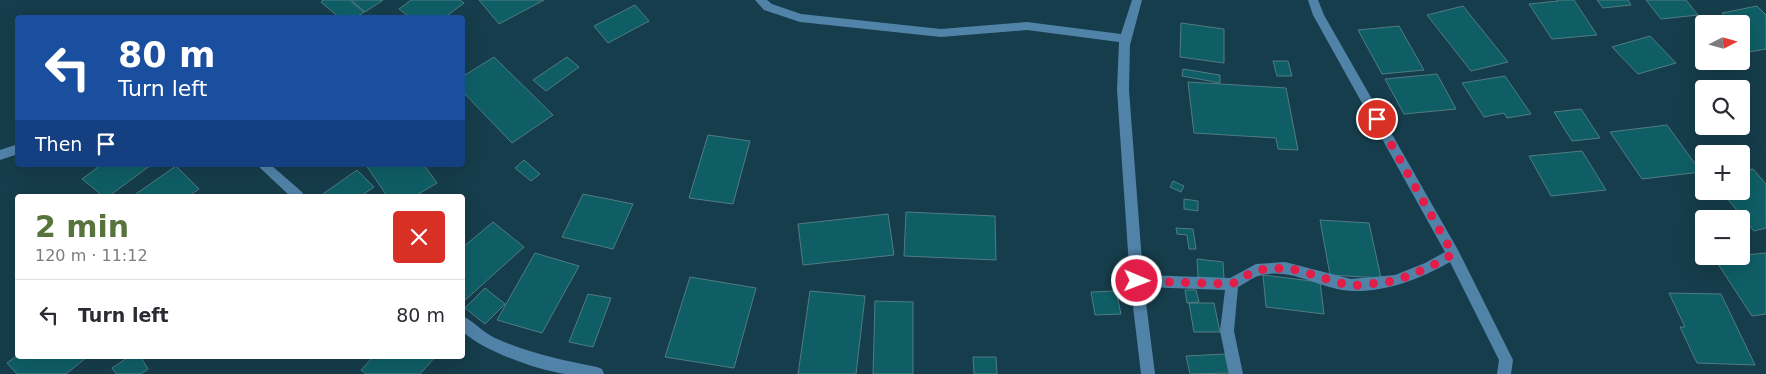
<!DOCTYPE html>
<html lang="en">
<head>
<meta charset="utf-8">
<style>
  body { margin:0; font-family:"DejaVu Sans",sans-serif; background:#f2f2f3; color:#2b2b33; height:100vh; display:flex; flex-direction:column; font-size:19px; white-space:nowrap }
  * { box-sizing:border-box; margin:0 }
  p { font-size:16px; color:#7c7c81 }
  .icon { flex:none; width:28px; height:28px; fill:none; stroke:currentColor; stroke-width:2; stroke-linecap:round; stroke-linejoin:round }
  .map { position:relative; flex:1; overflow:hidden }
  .details { position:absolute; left:15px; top:194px; width:450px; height:165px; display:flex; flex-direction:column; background:#fff; border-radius:5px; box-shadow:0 5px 20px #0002 }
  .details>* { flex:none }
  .banner { position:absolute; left:15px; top:15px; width:450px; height:152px; border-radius:5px; box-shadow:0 5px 20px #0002; background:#1a4fa0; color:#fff; overflow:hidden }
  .needle { width:32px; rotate:84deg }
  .buttons { position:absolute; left:1695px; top:15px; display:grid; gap:10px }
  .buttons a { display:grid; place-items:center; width:55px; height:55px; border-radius:5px; background:#fff; box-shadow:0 5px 20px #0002; font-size:25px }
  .pin { position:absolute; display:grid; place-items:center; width:42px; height:42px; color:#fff; margin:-21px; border:2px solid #fff; border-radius:50%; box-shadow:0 1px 5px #0007 }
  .me { position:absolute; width:55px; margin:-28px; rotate:91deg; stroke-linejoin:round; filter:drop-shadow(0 0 4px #0008) }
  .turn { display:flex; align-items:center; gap:18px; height:105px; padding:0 20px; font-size:22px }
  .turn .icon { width:65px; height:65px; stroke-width:2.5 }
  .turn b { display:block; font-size:35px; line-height:42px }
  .then { display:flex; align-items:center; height:48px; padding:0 20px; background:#0003; gap:10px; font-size:19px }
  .round { display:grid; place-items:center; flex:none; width:52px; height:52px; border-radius:5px; background:#f2f2f3 }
  .summary { display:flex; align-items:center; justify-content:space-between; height:85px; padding:0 20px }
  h1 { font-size:30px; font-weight:700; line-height:38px; color:#57743c }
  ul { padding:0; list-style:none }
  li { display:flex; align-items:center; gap:15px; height:70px; padding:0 20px; border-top:1px solid #e1e1e2 }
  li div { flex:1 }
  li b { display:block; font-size:19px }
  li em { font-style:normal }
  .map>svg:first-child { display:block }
</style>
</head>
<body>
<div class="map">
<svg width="1766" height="374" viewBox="0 0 1766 374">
  <rect width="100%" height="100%" fill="#163d4b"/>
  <path fill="#0f5e66" stroke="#507c82" d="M323,0H349L364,12L355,18H340L321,2Z
    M351,0H383L365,12Z
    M411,0H460L464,3L444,18H411L399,9Z
    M479,0H544L499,24Z
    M1557,0H1574L1597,35L1552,39L1529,4L1558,1Z
    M1597,0H1628L1631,5L1603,8Z
    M1646,0H1686L1698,15L1661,19Z
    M635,5L649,21L608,43L594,26Z
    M1463,6L1508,62L1471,71L1427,15Z
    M1757,6L1766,15V49L1749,52L1741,44V24H1733L1722,13Z
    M1181,23L1224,29V63L1180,57Z
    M1399,26L1424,70L1382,74L1358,30Z
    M1650,36L1676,63L1638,74L1612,47Z
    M494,57L553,115L512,143L462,91V77Z
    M567,57L579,67L546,91L533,80Z
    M1273,61H1288L1292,76H1277Z
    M1183,69L1220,75V83L1182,76Z
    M1437,74L1456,109L1404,114L1385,79Z
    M1505,76L1531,114L1507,118L1504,113L1484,117L1462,83Z
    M1188,82L1286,88L1298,150L1278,149L1276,138L1194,133Z
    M1581,109L1600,138L1572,141L1554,112Z
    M1667,125L1701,172L1642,179L1610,132Z
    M708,135L750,141L733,204L689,198Z
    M1582,151L1606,190L1551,196L1529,156Z
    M524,160L540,174L531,181L515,168Z
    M101,165H151L109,196H103L82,179Z
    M366,165H424L437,183L415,196H387Z
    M176,166L199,189L189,196H133Z
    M1753,169L1766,184V228L1754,231L1721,191H1741V171Z
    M357,170L374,187L361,196H320Z
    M1173,181L1184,186L1181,192L1170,187Z
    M583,194L633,204L613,249L562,237Z
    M1184,199L1198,201V211L1184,209Z
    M906,212L995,216L996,260L904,256Z
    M888,214L894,255L803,265L798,224Z
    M1320,220L1369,223L1381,278L1330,275Z
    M493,222L524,247L463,302L462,248Z
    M1176,228L1193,229L1196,249H1189L1187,235L1177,234Z
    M535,253L579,266L542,333L497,320Z
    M1766,253V314L1752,316L1714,258Z
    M1197,259L1223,262L1224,279L1198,277Z
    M1263,275L1320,282L1324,314L1266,307Z
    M690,277L756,288L734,368L665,357Z
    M485,288L505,304L485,324L465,308Z
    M1185,290H1196L1199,302L1187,303Z
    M810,291L865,296L856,374H798Z
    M1116,291L1121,314L1095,315L1091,292Z
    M1669,293L1721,294L1755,365L1697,363L1680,327H1685Z
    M588,294L611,298L593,347L569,342Z
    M875,301L913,302V374H873Z
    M1189,303H1214L1220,332H1194Z
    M1225,354L1229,373L1190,374L1186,356Z
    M18,355V356L87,357L66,374H17L7,363Z
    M130,356H140L148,369L141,374H116L112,368Z
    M374,356H436L420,374H366L361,370Z
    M973,357H996L997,374H974Z"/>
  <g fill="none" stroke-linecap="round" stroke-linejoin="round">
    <path fill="#5183a9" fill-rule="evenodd" d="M755,0H767L772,4L801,14L941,29L1027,22L1121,34L1132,0H1142L1130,45L1129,90L1143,275L1230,278L1256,264L1285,262L1351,279L1395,275L1425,263L1445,252L1313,15L1308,0H1318L1324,15L1458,250L1513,360L1511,374H1497L1499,360L1450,262C1420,279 1387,292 1352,291C1320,290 1292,266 1258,276C1252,278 1244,284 1238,287L1234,331L1243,374H1229L1220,331L1225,290L1144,287L1155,374H1141L1130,281L1117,90L1119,42L1027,30L941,37L800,22L764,10Z
      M18,144V154L0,160V150Z
      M257,165H271L302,192L304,196H290Z
      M462,316C473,320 482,332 495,338C528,353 562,360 597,367L602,369L604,374C591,374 578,374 565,374C537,370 483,351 462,331Z"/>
  </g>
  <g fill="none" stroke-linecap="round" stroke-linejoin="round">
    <path stroke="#e11d48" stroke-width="9" stroke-dasharray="0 16.2" d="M1137,281L1232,284L1256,270L1285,268L1302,271L1316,276L1351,286L1395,281L1430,267L1453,254L1377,119"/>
  </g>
</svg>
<div class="buttons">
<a><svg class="needle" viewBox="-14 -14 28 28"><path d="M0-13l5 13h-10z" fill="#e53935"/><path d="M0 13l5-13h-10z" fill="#7c7c81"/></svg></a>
<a><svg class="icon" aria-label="search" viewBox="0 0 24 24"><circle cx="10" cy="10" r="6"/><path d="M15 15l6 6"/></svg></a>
<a>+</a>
<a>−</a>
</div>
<div class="pin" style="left:1377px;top:119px;background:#d93025"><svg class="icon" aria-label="arrive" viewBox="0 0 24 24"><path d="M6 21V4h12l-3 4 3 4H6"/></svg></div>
<svg class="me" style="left:1137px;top:281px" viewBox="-20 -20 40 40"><circle r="17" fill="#e11d48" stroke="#fff" stroke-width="3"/><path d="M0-11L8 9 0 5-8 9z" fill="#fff"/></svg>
<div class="banner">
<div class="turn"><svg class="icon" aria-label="left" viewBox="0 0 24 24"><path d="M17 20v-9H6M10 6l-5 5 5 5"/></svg><div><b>80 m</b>Turn left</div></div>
<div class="then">Then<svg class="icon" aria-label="arrive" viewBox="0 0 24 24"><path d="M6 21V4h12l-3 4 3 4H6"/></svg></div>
</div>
<section class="details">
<div class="summary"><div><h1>2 min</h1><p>120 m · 11:12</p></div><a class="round" style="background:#d93025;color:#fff"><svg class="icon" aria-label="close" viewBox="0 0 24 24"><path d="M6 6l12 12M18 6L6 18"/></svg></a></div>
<ul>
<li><svg class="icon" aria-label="left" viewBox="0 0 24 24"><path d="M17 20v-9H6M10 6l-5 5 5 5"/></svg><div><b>Turn left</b></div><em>80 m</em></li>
</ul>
</section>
</div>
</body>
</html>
